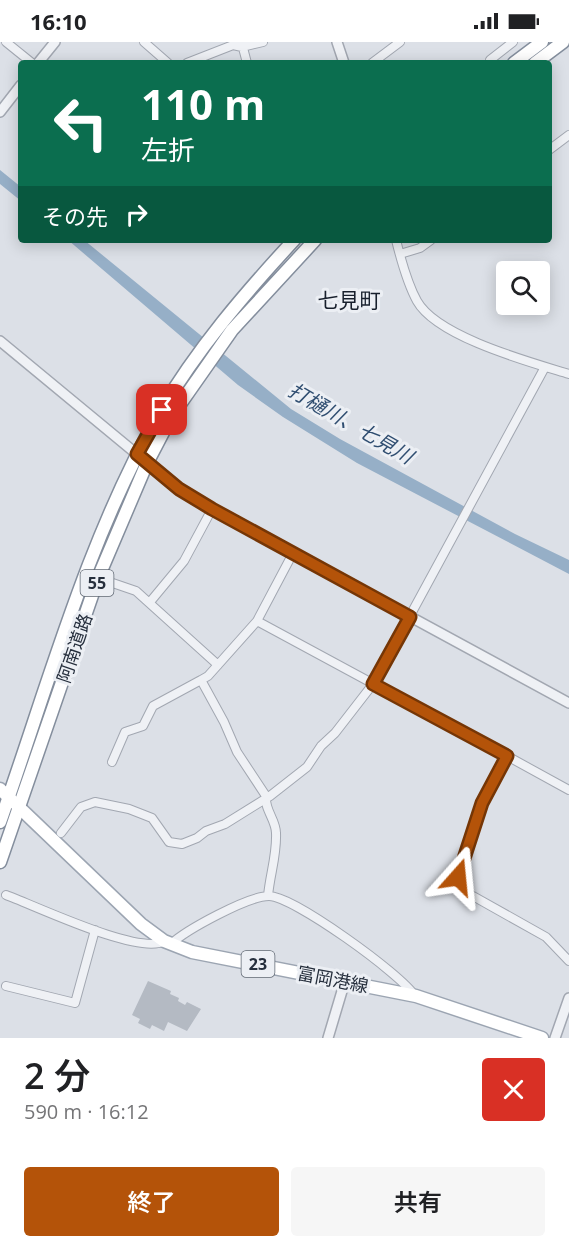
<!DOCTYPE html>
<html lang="ja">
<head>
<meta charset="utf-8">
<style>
  body { margin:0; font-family:"Open Sans","Noto Sans JP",sans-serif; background:#f6f6f6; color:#202124; height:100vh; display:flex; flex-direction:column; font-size:22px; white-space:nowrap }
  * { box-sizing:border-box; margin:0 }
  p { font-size:20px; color:#757577 }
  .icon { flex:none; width:33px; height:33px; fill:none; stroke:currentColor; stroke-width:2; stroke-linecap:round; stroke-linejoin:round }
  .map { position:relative; height:996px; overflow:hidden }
  .sheet { display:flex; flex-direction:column; background:#fff; flex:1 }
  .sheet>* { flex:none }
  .banner { position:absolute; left:18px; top:18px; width:534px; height:183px; border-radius:6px; box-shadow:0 3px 15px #0003; background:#0b6e4f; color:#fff; overflow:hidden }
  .fabs { position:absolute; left:496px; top:219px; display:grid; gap:12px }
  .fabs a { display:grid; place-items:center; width:54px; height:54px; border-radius:6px; background:#fff; box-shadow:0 3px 15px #0003; font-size:30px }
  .pin { position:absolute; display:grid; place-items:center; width:51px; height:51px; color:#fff; margin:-26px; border-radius:12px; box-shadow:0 3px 9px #0006 }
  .me { position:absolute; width:66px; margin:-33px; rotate:18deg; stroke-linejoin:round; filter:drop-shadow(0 0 4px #0008) }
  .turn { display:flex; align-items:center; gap:21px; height:126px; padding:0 24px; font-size:27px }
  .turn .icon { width:78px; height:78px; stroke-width:2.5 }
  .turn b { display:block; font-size:42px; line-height:51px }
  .then { display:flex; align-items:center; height:57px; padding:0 24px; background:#0003; gap:12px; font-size:22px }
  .round { display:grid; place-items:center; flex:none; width:63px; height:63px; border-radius:6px; background:#f6f6f6 }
  .overview { display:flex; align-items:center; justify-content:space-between; height:102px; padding:0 24px }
  h1 { font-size:36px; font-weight:600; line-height:45px }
  .action { display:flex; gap:12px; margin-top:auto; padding:12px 24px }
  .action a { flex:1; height:69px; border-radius:6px; background:#b45309; color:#fff; font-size:24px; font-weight:600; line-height:69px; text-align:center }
  .action a+a { background:#f6f6f6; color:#202124 }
  .status { display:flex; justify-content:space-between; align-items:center; height:42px; padding:0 30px; background:#fff; direction:ltr }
  .status svg { height:16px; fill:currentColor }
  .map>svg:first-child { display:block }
</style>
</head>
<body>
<div class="status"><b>16:10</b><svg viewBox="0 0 49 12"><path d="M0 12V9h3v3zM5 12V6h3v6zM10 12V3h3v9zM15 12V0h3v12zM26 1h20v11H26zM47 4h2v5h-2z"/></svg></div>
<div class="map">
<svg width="569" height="996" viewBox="0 0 569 996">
  <rect width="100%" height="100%" fill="#dce0e7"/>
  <path fill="#96afc7" d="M0,128L21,145V159L0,142Z
    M68,198H84L291,367L340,397L515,492L569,518V532L357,421L283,375L238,343Z"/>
  <path fill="#b4bac3" d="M148,939L171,949L170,952L179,956L178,959L185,963L187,960L201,967L187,989L168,980L164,989L152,983L150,987L138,981L140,977L132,973Z"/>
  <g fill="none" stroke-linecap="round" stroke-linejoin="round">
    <defs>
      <path id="minor" d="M6,0L32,21
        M144,0L168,21
        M242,2L247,21
        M187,21L233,3L242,5L263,0
        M372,21L400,0
        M493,21L490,18L513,0
        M549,108L569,93
        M396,198C401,218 407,241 417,259C437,295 530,320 569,332
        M400,212L420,206L431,198
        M98,536L136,549L218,623
        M150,560L184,519L212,467
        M257,579L507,714
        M112,720L125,690L143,684L153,664L201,638
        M569,748L507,714L482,761L458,835L464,849L546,895L569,919
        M61,791L81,765L95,760L129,767L152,776L169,800L182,802L197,796L206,789L225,782L270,754L307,725L321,704L335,691L373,642L545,325
        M6,853C36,864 140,914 164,899
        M268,854C270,832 277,813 276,791C276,778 264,767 266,754L237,710L224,680L201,638L208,634L257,579L293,511
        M171,902C186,888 248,854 269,854C293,854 401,932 415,954
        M6,944L75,961L95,888"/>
      <path id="tertiary" d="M337,0L344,21
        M38,21L55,0
        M0,70L21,43
        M0,299L179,447L212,467L569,661
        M328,996L345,939
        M555,996L569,956"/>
      <path id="primary" d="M0,747L141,882L164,899L192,910L416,954L542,996"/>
      <path id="trunk" d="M514,21L542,0
        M535,21L563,0
        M0,780C49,641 87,498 160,370C197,307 245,251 294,198
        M0,820L98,536L147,421L171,375L232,288L315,198"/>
    </defs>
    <use href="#minor" stroke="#a2a7b1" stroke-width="10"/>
    <use href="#tertiary" stroke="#a2a7b1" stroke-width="12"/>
    <use href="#primary" stroke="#9ca5b2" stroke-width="15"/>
    <use href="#trunk" stroke="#848e9d" stroke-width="15"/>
    <use href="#minor" stroke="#eff1f5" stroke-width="8"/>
    <use href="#tertiary" stroke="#eff1f5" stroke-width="9"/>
    <use href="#primary" stroke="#fff" stroke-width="12"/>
    <use href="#trunk" stroke="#fff" stroke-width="12"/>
  </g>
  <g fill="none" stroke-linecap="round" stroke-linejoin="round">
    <defs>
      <path id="route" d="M162,368L137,412L179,447L212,467L410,575L373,642L507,714L482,761L458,835"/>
    </defs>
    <use href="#route" stroke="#753606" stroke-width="15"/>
    <use href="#route" stroke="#b45309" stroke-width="10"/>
  </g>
  <g text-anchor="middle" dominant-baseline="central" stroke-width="6" stroke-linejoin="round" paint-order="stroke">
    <g fill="#eceff4" stroke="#616974" stroke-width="1.5">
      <rect x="80.5" y="528" width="33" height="26" rx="4.5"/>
      <rect x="241.5" y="909" width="33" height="26" rx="4.5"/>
    </g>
    <g font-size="16" font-weight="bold" fill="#262f3d">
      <text x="97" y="541">55</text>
      <text x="258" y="922">23</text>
    </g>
    <g font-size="18" fill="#262f3d" stroke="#eceff4">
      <text transform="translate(74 606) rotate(-71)">阿南道路</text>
      <text transform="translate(333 937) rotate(11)">富岡港線</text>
    </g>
    <g font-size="20" font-style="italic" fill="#304e71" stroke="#eceff4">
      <text transform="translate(351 381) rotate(30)">打樋川、七見川</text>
    </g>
    <g font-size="21" fill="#18202d" stroke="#eceff4">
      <text x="349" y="258">七見町</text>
    </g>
  </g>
</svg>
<div class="fabs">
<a><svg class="icon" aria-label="search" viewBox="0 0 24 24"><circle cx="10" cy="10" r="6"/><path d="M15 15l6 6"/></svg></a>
</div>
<div class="pin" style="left:162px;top:368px;background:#d93025"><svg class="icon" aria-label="arrive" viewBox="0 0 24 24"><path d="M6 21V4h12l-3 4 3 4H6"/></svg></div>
<svg class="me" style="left:458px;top:835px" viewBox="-20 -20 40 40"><path d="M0-17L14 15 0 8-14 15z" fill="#b45309" stroke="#fff" stroke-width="4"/></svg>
<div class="banner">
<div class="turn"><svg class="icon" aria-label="left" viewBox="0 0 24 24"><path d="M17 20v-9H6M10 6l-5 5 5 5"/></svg><div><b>110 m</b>左折</div></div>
<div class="then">その先<svg class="icon" aria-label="right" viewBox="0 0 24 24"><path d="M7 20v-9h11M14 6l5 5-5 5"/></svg></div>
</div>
</div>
<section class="sheet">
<div class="overview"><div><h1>2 分</h1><p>590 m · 16:12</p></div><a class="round" style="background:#d93025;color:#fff"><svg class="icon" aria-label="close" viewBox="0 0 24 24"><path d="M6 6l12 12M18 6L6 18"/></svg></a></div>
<div class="action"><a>終了</a><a>共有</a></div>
</section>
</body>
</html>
